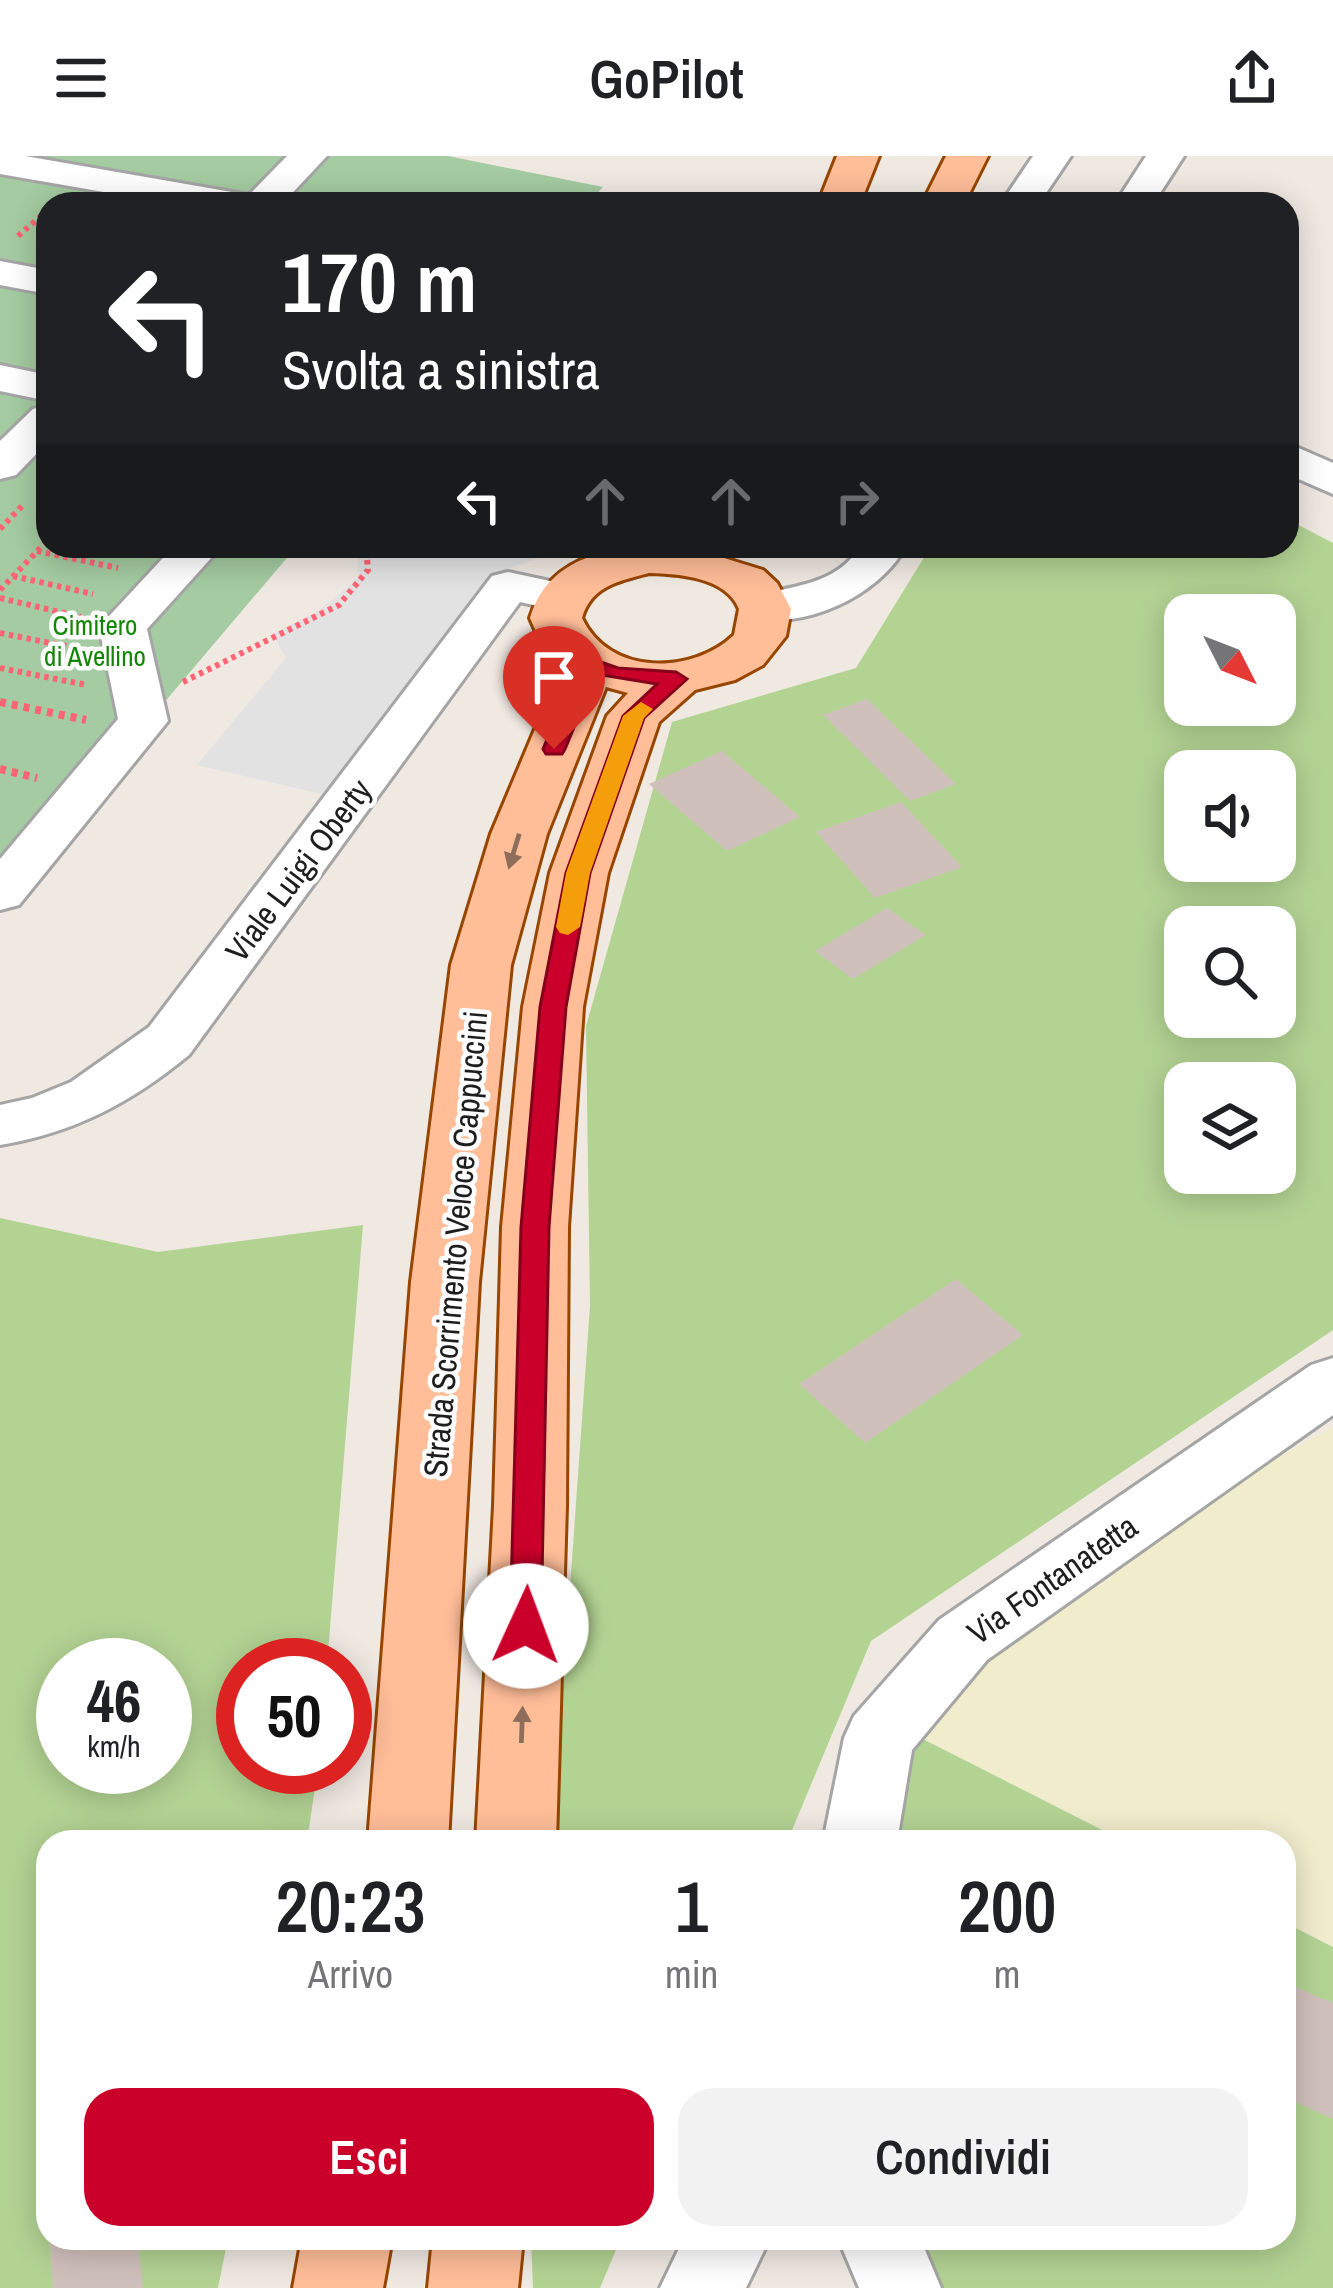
<!DOCTYPE html>
<html lang="it">
<head>
<meta charset="utf-8">
<style>
  body { margin:0; font-family:"Archivo Narrow",sans-serif; background:#f2f2f2; color:#202124; height:100vh; display:flex; flex-direction:column; font-size:45px; white-space:nowrap }
  * { box-sizing:border-box; margin:0 }
  p { font-size:39px; color:#757577 }
  .icon { flex:none; width:66px; height:66px; fill:none; stroke:currentColor; stroke-width:2; stroke-linecap:round; stroke-linejoin:round }
  .map { position:relative; flex:1; overflow:hidden }
  .details { position:absolute; left:36px; top:1674px; width:1260px; height:420px; display:flex; flex-direction:column; background:#fff; border-radius:36px; box-shadow:0 6px 30px #0003 }
  .details>* { flex:none }
  .top-card { position:absolute; left:36px; top:36px; width:1263px; height:366px; border-radius:36px; box-shadow:0 6px 30px #0003; background:#202124; color:#fff; overflow:hidden }
  .needle { width:78px; rotate:132deg }
  .fabs { position:absolute; left:1164px; top:438px; display:grid; gap:24px }
  .fabs a { display:grid; place-items:center; width:132px; height:132px; border-radius:24px; background:#fff; box-shadow:0 6px 30px #0003; font-size:60px }
  .speed { position:absolute; left:36px; top:1482px; display:flex; gap:24px; font-size:60px; font-weight:700; text-align:center }
  .speed>* { display:grid; place-content:center; width:156px; height:156px; border-radius:50%; background:#fff; box-shadow:0 6px 30px #0003; line-height:1 }
  .speed small { font-size:30px; font-weight:400 }
  .speed .limit { border:18px solid #d22; background:#fff; color:#111 }
  .pin { position:absolute; display:grid; place-items:center; width:102px; height:102px; color:#fff; margin:-123px -51px; border-radius:50% 50% 50% 0; rotate:-45deg; box-shadow:0 0 12px #0007 }
  .pin .icon { rotate:45deg }
  .me { position:absolute; width:132px; margin:-66px; rotate:2deg; stroke-linejoin:round; filter:drop-shadow(0 0 9px #0008) }
  .turn { display:flex; align-items:center; gap:42px; height:252px; padding:0 48px; font-size:54px }
  .turn .icon { width:156px; height:156px; stroke-width:2.5 }
  .turn b { display:block; font-size:84px; line-height:102px }
  .lanes { display:flex; align-items:center; height:114px; padding:0 48px; background:#0003; justify-content:center; gap:60px; direction:ltr }
  .lanes .off { opacity:.35 }
  .eta { display:flex; justify-content:space-evenly; align-items:center; height:204px; text-align:center }
  .eta b { font-size:72px; font-weight:600; line-height:84px }
  .cta { display:flex; gap:24px; margin-top:auto; padding:24px 48px }
  .cta a { flex:1; height:138px; border-radius:36px; background:#cb002a; color:#fff; font-size:48px; font-weight:600; line-height:138px; text-align:center }
  .cta a+a { background:#f2f2f2; color:#202124 }
  header { display:flex; justify-content:space-between; align-items:center; height:156px; padding:0 48px; background:#fff; font-size:54px; font-weight:600 }
  .map>svg:first-child { display:block }
</style>
</head>
<body>
<header><svg class="icon" aria-label="menu" viewBox="0 0 24 24"><path d="M4 6h16M4 12h16M4 18h16"/></svg>GoPilot<svg class="icon" aria-label="share" viewBox="0 0 24 24"><path d="M12 15V3M7 8l5-5 5 5M5 13v7h14v-7"/></svg></header>
<div class="map">
<svg width="1333" height="2132" viewBox="0 0 1333 2132">
  <rect width="100%" height="100%" fill="#f0e9e2"/>
  <path fill="#f1eccc" d="M1333,1271V1791L1284,1766V1686H1126L915,1579L979,1494L1182,1355Z"/>
  <path fill="#b3d393" fill-rule="evenodd" d="M1287,363L1333,387V1174L871,1485L787,1686H552L590,1150L586,870L672,566L856,512L931,390H1287ZM1185,459H1275V549H1185ZM1185,615H1275V705H1185ZM1185,771H1275V861H1185ZM1185,927H1275V1017H1185Z
    M0,1062L158,1096L363,1069L327,1509H243V1611H318L307,1686H48V2082H228L218,2132H0ZM63,1509H165V1611H63Z
    M915,1579L1126,1686H896Z
    M1284,1766L1333,1791V2132H938L914,2082H1284Z
    M531,2082H621L600,2132H533Z"/>
  <path fill="#a4cba1" d="M0,0H448L603,31L588,48H48V390H297L0,740Z"/>
  <path fill="#e2e2e2" d="M357,390H571L500,416L351,645L197,609L286,502L272,478L318,455L358,422Z"/>
  <path fill="#d0c0bb" d="M867,543L956,628L910,645L823,559Z
    M722,595L800,661L727,695L649,628Z
    M901,646L962,711L875,742L816,676Z
    M887,752L926,779L853,823L815,795Z
    M956,1123L1023,1179L865,1287L799,1228Z
    M1284,1826L1333,1847V1963L1284,1941Z
    M49,2082H138L143,2132H53Z"/>
  <g fill="none" stroke-linecap="round" stroke-linejoin="round">
    <defs>
      <path id="minor" d="M0,0H25L249,39L287,0H327L282,48H173L0,18Z
        M1033,0H1071L1044,40L1046,48H1008L1006,40Z
        M1146,0H1184L1153,48H1115Z
        M0,105L48,114V138L0,129Z
        M0,209L48,219V245L0,235Z
        M48,249V286L16,319L0,323V285L33,253Z
        M1287,287L1333,307V338L1287,318Z
        M174,390H222L147,473L168,565L19,749L0,754V703L118,563L99,471Z
        M860,390H906C879,440 804,475 747,461L741,451L747,441C787,431 838,430 860,390Z
        M508,416L578,431L584,441L578,451L561,455L520,446L189,899C132,946 74,977 0,989V949L32,942L71,926L149,871L492,420Z
        M1333,1202V1259L987,1504L912,1594L897,1686H823L844,1582L854,1560L939,1464L1311,1209Z
        M684,2082H770L746,2132H660Z
        M838,2082H920L941,2132H859Z"/>
      <path id="major" d="M837,0H879L860,48H818Z
        M946,0H988L964,48H922Z
        M685,390L763,414L777,427L791,453L786,480L763,509L735,524L695,534L659,566L608,717L583,851L568,1071L566,1350L556,1686H476L494,1350L502,1071L523,851L550,717L607,560L628,537L606,531L547,678L511,809L479,1126L448,1686H368L411,1126L451,809L491,678L562,509L541,487L530,462C551,393 622,390 685,390ZM649,417C680,418 726,421 739,453L734,479C692,519 609,520 582,462C591,430 619,425 649,417Z
        M302,2082H392L383,2132H293Z
        M433,2082H523L518,2132H428Z"/>
    </defs>
    <use href="#minor" stroke="#a5a5a5" stroke-width="6"/>
    <use href="#major" stroke="#974600" stroke-width="6"/>
    <path stroke="#ff6474" stroke-width="6" stroke-dasharray="4.5 4.5" stroke-linecap="butt" d="M18,80L48,54
      M0,373L24,348
      M37,395L118,412
      M13,420L93,438
      M0,434L48,384
      M0,442L81,461
      M0,477L76,492
      M0,512L87,529
      M183,526L339,449L368,414L366,390"/>
    <path stroke="#ff6474" stroke-width="8" stroke-dasharray="6 6" stroke-linecap="butt" d="M0,546L86,564
      M0,613L37,622"/>
    <use href="#minor" fill="#fff" fill-rule="evenodd"/>
    <use href="#major" fill="#ffbd98" fill-rule="evenodd"/>
  </g>
  <defs><path id="oneway-solid" d="M-6-.8H1V-3.2L6.5 0L1 3.2V.8H-6Z" transform="scale(3)"/></defs>
  <g fill="#8e6e5b">
    <use href="#oneway-solid" transform="translate(514 695) rotate(107)"/>
    <use href="#oneway-solid" transform="translate(522 1569) rotate(-88)"/>
  </g>
  <path fill="#cb002a" stroke="#84001b" stroke-width="3" d="M589,502L618,512L676,516L687,523L644,562L590,717L566,851L549,1071L541,1470L537,1480L526,1483L515,1480L510,1470L521,1071L540,851L566,717L623,560L657,528L596,518L565,593L562,598H546L543,593L578,508Z"/>
  <path fill="#f59e0b" d="M641,546L653,553L644,562L590,717L580,771L568,779L560,777L556,771L566,717L623,560Z"/>
  <g text-anchor="middle" dominant-baseline="central" stroke-width="9" stroke-linejoin="round" paint-order="stroke">
    <g font-size="27" fill="#118701" stroke="#fff">
      <text x="95" y="469">Cimitero<tspan x="95" dy="31">di Avellino</tspan></text>
    </g>
    <g font-size="33" fill="#1e1e1e" stroke="#fff">
      <text transform="translate(298 714) rotate(-53)">Viale Luigi Oberty</text>
      <text transform="translate(455 1088) rotate(-85)">Strada Scorrimento Veloce Cappuccini</text>
      <text transform="translate(1052 1423) rotate(-35)">Via Fontanatetta</text>
    </g>
  </g>
</svg>
<div class="fabs">
<a><svg class="needle" viewBox="-14 -14 28 28"><path d="M0-13l5 13h-10z" fill="#e53935"/><path d="M0 13l5-13h-10z" fill="#757577"/></svg></a>
<a><svg class="icon" aria-label="sound" viewBox="0 0 24 24"><path d="M4 9h4l5-4v14l-5-4H4zM17 9q2 3 0 6"/></svg></a>
<a><svg class="icon" aria-label="search" viewBox="0 0 24 24"><circle cx="10" cy="10" r="6"/><path d="M15 15l6 6"/></svg></a>
<a><svg class="icon" aria-label="layers" viewBox="0 0 24 24"><path d="M12 4l9 5-9 5-9-5zM3 14l9 5 9-5"/></svg></a>
</div>
<div class="speed"><div>46<small>km/h</small></div><div class="limit">50</div></div>
<div class="pin" style="left:554px;top:593px;background:#d93025"><svg class="icon" aria-label="arrive" viewBox="0 0 24 24"><path d="M6 21V4h12l-3 4 3 4H6"/></svg></div>
<svg class="me" style="left:526px;top:1470px" viewBox="-20 -20 40 40"><circle r="19" fill="#fff"/><path d="M0-13L10 11 0 6-10 11z" fill="#cb002a"/></svg>
<div class="top-card">
<div class="turn"><svg class="icon" aria-label="left" viewBox="0 0 24 24"><path d="M17 20v-9H6M10 6l-5 5 5 5"/></svg><div><b>170 m</b>Svolta a sinistra</div></div>
<div class="lanes"><svg class="icon" aria-label="left" viewBox="0 0 24 24"><path d="M17 20v-9H6M10 6l-5 5 5 5"/></svg><svg class="icon off" aria-label="ahead" viewBox="0 0 24 24"><path d="M12 20V5M6 11l6-6 6 6"/></svg><svg class="icon off" aria-label="ahead" viewBox="0 0 24 24"><path d="M12 20V5M6 11l6-6 6 6"/></svg><svg class="icon off" aria-label="right" viewBox="0 0 24 24"><path d="M7 20v-9h11M14 6l5 5-5 5"/></svg></div>
</div>
<section class="details">
<div class="eta">
<div><b>20:23</b><p>Arrivo</p></div>
<div><b>1</b><p>min</p></div>
<div><b>200</b><p>m</p></div>
</div>
<div class="cta"><a>Esci</a><a>Condividi</a></div>
</section>
</div>
</body>
</html>
